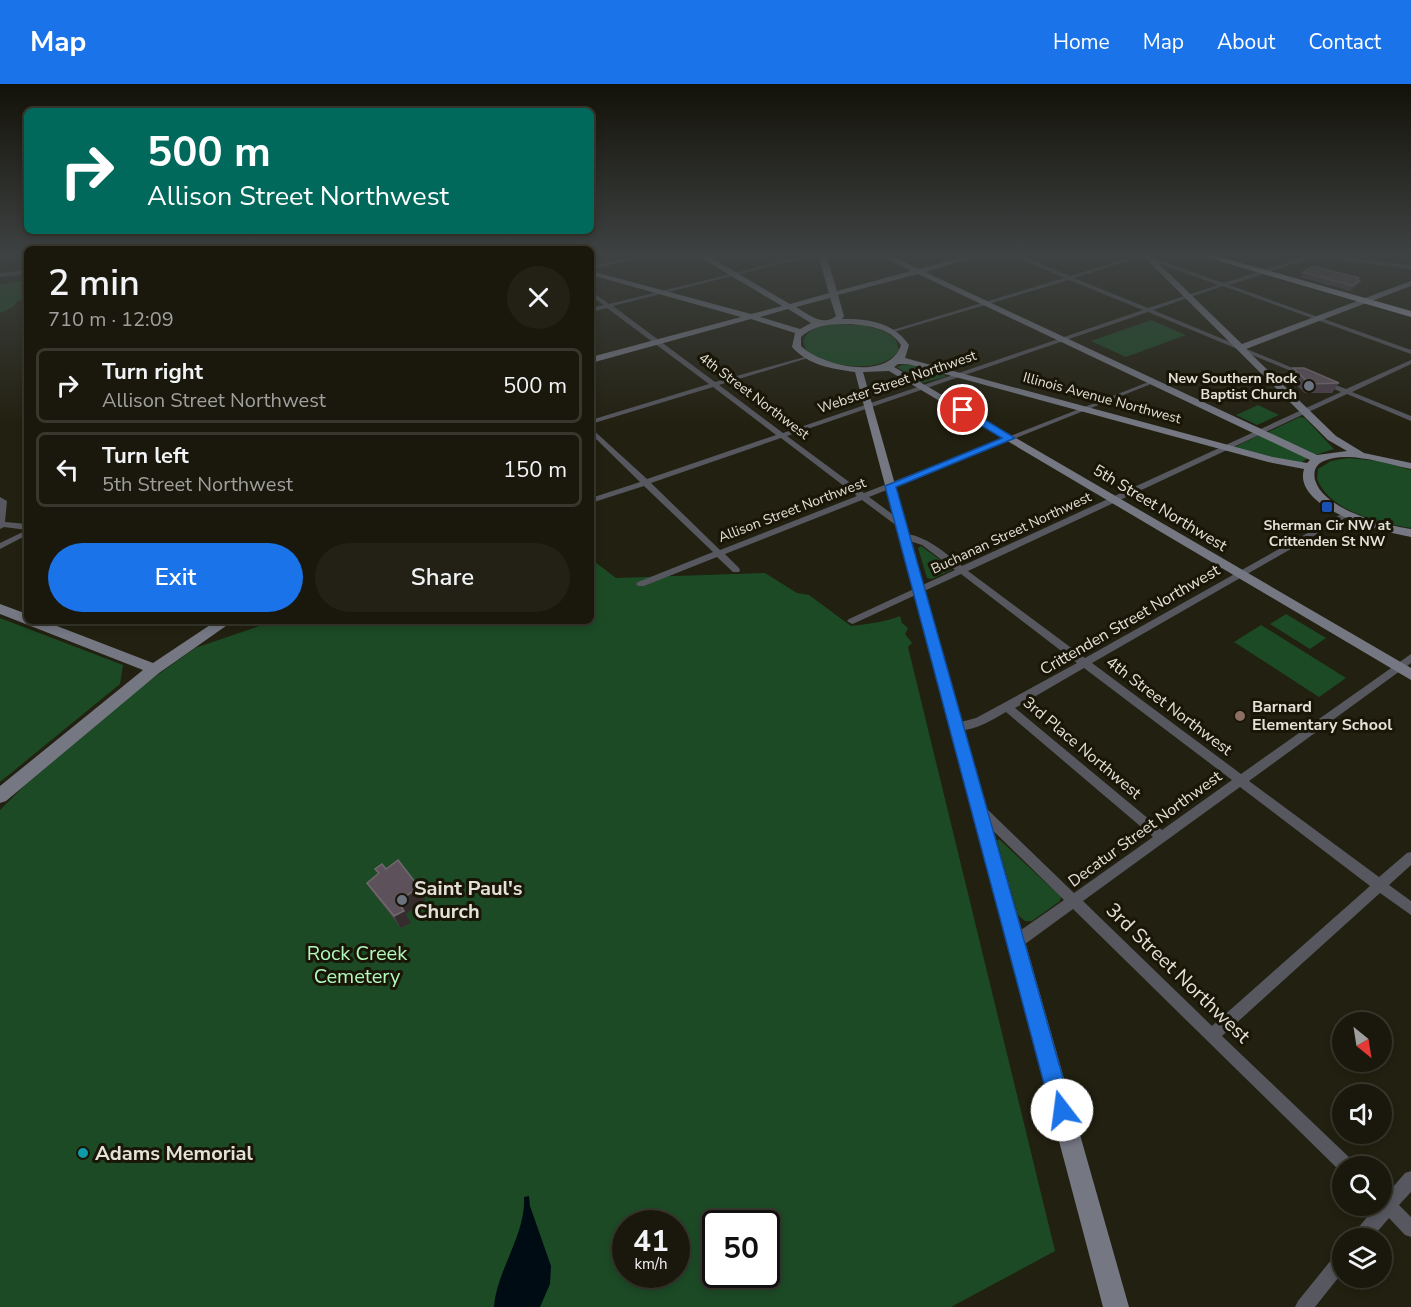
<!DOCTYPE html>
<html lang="en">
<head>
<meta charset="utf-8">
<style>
  body { margin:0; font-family:"Nunito Sans",sans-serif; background:#232115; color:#f1f3f6; height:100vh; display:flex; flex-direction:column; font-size:22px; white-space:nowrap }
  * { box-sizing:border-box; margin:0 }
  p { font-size:20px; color:#9fa09d }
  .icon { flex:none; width:33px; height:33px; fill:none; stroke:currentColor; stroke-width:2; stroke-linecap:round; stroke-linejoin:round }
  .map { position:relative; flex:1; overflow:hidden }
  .side { position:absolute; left:24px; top:162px; width:570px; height:378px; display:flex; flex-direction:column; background:#1a180c; border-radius:9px; box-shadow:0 3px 9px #0003,0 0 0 2px #38372d }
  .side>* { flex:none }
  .guide { position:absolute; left:24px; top:24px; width:570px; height:126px; border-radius:9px; box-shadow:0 3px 9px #0003,0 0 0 2px #38372d; background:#00695c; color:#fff; overflow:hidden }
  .needle { width:39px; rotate:150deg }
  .buttons { position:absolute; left:1332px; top:928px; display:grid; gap:12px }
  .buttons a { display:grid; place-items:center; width:60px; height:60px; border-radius:50%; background:#1a180c; box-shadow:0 3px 9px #0003,0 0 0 2px #38372d; font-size:30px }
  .speed { position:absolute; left:612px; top:1126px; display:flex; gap:12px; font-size:30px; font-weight:700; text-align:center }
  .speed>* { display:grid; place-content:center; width:78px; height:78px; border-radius:50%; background:#1a180c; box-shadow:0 3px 9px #0003,0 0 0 2px #38372d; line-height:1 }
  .speed small { font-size:15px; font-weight:400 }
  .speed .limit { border:3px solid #111; border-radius:9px; background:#fff; color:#111 }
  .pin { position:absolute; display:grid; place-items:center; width:51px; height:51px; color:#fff; margin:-26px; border:3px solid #fff; border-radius:50%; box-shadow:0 2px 6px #0007 }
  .me { position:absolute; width:66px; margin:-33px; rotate:345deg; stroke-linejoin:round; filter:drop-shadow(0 0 4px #0008) }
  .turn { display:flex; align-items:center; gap:21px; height:126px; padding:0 24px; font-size:27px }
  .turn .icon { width:78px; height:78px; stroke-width:2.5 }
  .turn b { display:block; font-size:42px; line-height:51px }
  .round { display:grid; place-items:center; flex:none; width:63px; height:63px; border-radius:32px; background:#232115 }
  .overview { display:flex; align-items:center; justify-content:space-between; height:102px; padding:0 24px }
  h1 { font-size:36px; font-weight:600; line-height:45px }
  .cta { display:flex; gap:12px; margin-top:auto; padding:12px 24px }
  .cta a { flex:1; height:69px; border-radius:36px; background:#1a73e8; color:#fff; font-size:24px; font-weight:600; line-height:69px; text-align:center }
  .cta a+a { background:#232115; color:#f1f3f6 }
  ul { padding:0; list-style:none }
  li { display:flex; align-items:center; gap:18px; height:75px; margin:0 12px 9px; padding:0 12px; border:3px solid #38372d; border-radius:9px }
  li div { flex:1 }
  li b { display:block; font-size:22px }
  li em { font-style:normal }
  header { display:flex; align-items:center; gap:36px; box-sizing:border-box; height:84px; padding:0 30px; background:#1a73e8; color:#fff }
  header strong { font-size:28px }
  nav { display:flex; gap:33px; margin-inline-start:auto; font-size:21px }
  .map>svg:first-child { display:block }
</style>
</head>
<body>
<header>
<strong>Map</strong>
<nav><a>Home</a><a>Map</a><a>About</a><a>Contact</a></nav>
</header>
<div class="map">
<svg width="1411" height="1223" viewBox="0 0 1411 1223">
  <rect width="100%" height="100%" fill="#222010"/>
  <path fill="#1c4a25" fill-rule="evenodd" d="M27,196V214L17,217L13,223L0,229V200Z
    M1151,236L1186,251L1126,273L1091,257Z
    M843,240C862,241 882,242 896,256L899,266C882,292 827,283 806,266L803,257C809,241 828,241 843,240Z
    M909,279L944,290L946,293L921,299L897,283Z
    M1258,321L1279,331L1257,341L1236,331Z
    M1300,333L1305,334L1334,365L1315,371L1266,349Z
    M1260,351L1308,374L1299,380L1235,363Z
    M1348,374L1379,377L1411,386V444C1379,439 1331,428 1317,395L1318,385L1331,377Z
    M921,462L950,483L951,486L932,495L927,494L918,464Z
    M591,475L616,494L765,489L797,509L809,511L851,542C867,540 886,538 900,532L902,539L908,544L905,550L912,559L908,563L1055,1167L951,1223H0V726L24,702L142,602L195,564L274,537H591ZM626,1140H676V1191H626ZM716,1140H766V1191H716Z
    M1286,530L1326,554L1310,565L1270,540Z
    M0,534L123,581L120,600L0,698Z
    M1261,541L1346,594L1319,613L1234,558Z
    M999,755L1061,813L1060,817L1032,837H1025L1018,831L997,757Z"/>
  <path fill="#000c14" d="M529,1112L530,1122L551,1182L550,1200L540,1223H494C497,1185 526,1151 524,1113Z"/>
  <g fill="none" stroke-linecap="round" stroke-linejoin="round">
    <path fill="#56575f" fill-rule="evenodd" d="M640,171H650L591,186V182Z
      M807,171H816L613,222L715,298L808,272V274L719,301L783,349L1143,226L1069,196L894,248L889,247L1064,194L1012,171H1019L1070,192L1139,171H1147L1074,194L1148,224L1218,201L1147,175L1149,172L1223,199L1308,172L1307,171H1324L1411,181V185L1315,173L1229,201L1411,266V270L1223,202L1153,226L1307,290V292H1303L1148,228L787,352L864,409L1151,297L1156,298L869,413L903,438V442H897L862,416L725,470L739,484L740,486L739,488H733L717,473L644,502H638L636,500L638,498L713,468L644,402L591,419V414L640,398L591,350V344L647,395L776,351L713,303L591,340V336L709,300L607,224L591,228V224L604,221L591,212V207L609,220ZM781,354L857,412L720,466L651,399Z
      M27,186V190L0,193V189Z
      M1411,276V280L1352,308L1411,332V337L1347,310L968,487L1085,574L1345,428H1351L1352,430L1092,579L1241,690L1411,570V579L1249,697L1379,793L1407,769L1411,768V781L1389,801L1411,817V831L1380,809L1222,952L1353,1077L1355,1083H1342V1089L1073,825L1021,863L1016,864L1011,863L1009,858L1011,853L1064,816L977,731L975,727L977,723L981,722L985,723L1074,809L1153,753L1006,628C991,637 971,649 953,646L952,643L953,640L976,634L1077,579L961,490L855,539L852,540L847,537L849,535L955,486L922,461L901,454V450C924,449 945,469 962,482L1341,308L1321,299V297H1325L1346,305ZM1084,584L1232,696L1162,746L1015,624ZM1240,703L1370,802L1212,942L1083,817Z
      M0,413L7,417L5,438L27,440V451L0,465V459L27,446L4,443L0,445Z
      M1411,1087V1108L1399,1121L1411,1133V1153L1405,1151L1389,1134L1371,1155H1351L1354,1149L1376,1122H1382V1108L1387,1110L1405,1089Z
      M1342,1167V1189L1315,1223H1295L1298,1217L1336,1170Z"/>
    <path fill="#757783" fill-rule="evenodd" d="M696,171H706L790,220L829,209L818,171H826L837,207L911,187L880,171H890L919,185L969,171H982L925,188L1317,371L1347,367L1328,356L1142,171H1150L1242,260L1411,197V202L1246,265L1336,352L1364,369L1411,379V385C1388,380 1346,366 1324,377C1316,380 1313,387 1315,396C1324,426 1384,441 1411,445V453C1384,448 1292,425 1304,385L1268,378L908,280H898L894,283L1411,584V596L889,287L863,288L1129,1223H1103L855,288C832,285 808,281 792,263L795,249L751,235L591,279V273L741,233L591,191V187L751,230L782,222ZM918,190L1310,376L1307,379L1273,373L905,274L909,261C895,239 868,234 842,235L844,232L838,211ZM830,214L836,232C823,243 808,230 796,223ZM788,225L811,239L800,245L760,233ZM851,240C870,242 890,244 901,261C889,298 822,282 801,262V253C815,240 833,240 851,240Z
      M0,520L27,530V537H44L153,579L216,537H233L159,589L6,717L0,719V702L143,586L0,530Z"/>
    <path fill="#a3a5b8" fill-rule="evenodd" d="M1198,171H1213L1411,227V233Z"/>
  </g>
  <path fill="#4c404c" d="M1303,188L1358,196L1356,203L1350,207L1300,193Z
    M1293,284L1339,299L1332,309H1305L1288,294Z
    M375,785H386L419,803L426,815L406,830L411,839L401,844L375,811L367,799L378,790Z"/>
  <path fill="#352c2d" d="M1359,194L1357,199L1360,197L1356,203L1350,207L1357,196Z
    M102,537H121L106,542Z
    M419,803L426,815L406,830L411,839L401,844L394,832L398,818Z"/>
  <path fill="#5d525b" stroke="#72686e" stroke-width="1.5" d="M1313,182L1359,194L1357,196L1360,197L1353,202L1303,188Z
    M1293,284H1304L1339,299L1310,300Z
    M398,776L419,803L398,818L404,827L394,832L367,799L379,789L375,785L382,780L386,785Z"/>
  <linearGradient id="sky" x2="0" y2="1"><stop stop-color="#131209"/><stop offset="0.5" stop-color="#3e4242"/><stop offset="1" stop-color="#3e4242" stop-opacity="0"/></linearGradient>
  <rect width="1411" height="342" fill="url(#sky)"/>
  <path fill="#1a73e8" stroke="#114b97" stroke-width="1.5" d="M959,324H966L1015,354L896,403L1072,1026L1069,1033L1062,1036L1054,1033L1051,1026L885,402L1002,354L959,328Z"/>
  <g fill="#6b7280" stroke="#191607" stroke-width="2">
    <circle cx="1309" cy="302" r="6"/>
    <circle cx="402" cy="816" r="6"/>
  </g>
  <rect fill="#1a4fb4" stroke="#191607" stroke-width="2" x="1321" y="417" width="12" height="12" rx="3"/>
  <circle fill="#8d6e63" stroke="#191607" stroke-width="2" cx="1240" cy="632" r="6"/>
  <circle fill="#0f9aa8" stroke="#191607" stroke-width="2" cx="83" cy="1069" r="6"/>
  <g text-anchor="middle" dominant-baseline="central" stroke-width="6" stroke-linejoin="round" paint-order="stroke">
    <g font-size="14" font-weight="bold" fill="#e4e2d8" stroke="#191607" text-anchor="end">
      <text x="1297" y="294">New Southern Rock<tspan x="1297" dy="16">Baptist Church</tspan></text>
      <text x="1327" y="441" text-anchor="middle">Sherman Cir NW at<tspan x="1327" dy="16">Crittenden St NW</tspan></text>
    </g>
    <g font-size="14" fill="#e4e2d8" stroke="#191607">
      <text transform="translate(897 298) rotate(-19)">Webster Street Northwest</text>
      <text transform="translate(754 312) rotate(37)">4th Street Northwest</text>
      <text transform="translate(1102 314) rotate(15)">Illinois Avenue Northwest</text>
      <text transform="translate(792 426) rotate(-21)">Allison Street Northwest</text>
      <text transform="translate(1011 449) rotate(-25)">Buchanan Street Northwest</text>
    </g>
    <g font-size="16" fill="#e4e2d8" stroke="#191607">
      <text transform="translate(1160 424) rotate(31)">5th Street Northwest</text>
      <text transform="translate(1130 536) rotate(-30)">Crittenden Street Northwest</text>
      <text transform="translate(1169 622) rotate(37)">4th Street Northwest</text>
      <text transform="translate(1082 664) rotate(40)">3rd Place Northwest</text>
      <text transform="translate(1145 745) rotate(-36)">Decatur Street Northwest</text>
    </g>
    <g font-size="16" font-weight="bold" fill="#e4e2d8" stroke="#191607" text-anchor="start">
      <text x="1252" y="623">Barnard<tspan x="1252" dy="18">Elementary School</tspan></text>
    </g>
    <g font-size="20" font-weight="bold" fill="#e4e2d8" stroke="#191607" text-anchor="start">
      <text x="414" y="804">Saint Paul's<tspan x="414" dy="23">Church</tspan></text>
      <text x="95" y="1069">Adams Memorial</text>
    </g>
    <g font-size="20" fill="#b1f9ba" stroke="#191607">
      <text x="357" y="869">Rock Creek<tspan x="357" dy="23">Cemetery</tspan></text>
    </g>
    <g font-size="20" fill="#e4e2d8" stroke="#191607">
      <text transform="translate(1178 889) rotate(44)">3rd Street Northwest</text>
    </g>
  </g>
</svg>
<div class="buttons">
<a><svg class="needle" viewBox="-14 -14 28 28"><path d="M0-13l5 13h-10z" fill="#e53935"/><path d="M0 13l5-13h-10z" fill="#9fa09d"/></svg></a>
<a><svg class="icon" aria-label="sound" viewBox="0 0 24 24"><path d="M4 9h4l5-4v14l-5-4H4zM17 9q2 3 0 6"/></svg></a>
<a><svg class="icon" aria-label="search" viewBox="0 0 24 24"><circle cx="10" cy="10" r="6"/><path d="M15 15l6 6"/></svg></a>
<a><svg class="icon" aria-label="layers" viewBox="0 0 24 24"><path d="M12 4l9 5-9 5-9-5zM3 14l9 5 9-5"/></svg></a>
</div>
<div class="speed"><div>41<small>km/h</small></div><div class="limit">50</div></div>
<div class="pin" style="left:963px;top:326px;background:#d93025"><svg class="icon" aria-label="arrive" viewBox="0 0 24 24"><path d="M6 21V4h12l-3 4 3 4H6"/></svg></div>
<svg class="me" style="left:1062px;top:1026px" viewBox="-20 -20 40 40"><circle r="19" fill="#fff"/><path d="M0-13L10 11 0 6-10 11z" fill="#1a73e8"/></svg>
<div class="guide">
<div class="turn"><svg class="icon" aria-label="right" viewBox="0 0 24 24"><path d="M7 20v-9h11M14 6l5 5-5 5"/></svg><div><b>500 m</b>Allison Street Northwest</div></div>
</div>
<section class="side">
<div class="overview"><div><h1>2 min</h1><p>710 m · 12:09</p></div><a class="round"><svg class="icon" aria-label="close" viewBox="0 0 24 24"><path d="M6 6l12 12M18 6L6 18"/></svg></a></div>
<ul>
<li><svg class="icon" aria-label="right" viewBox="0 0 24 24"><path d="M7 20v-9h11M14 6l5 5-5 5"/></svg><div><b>Turn right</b><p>Allison Street Northwest</p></div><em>500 m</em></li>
<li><svg class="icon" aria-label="left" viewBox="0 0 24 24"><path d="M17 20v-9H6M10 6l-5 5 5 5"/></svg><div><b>Turn left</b><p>5th Street Northwest</p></div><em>150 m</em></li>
</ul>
<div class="cta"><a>Exit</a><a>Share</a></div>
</section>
</div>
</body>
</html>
